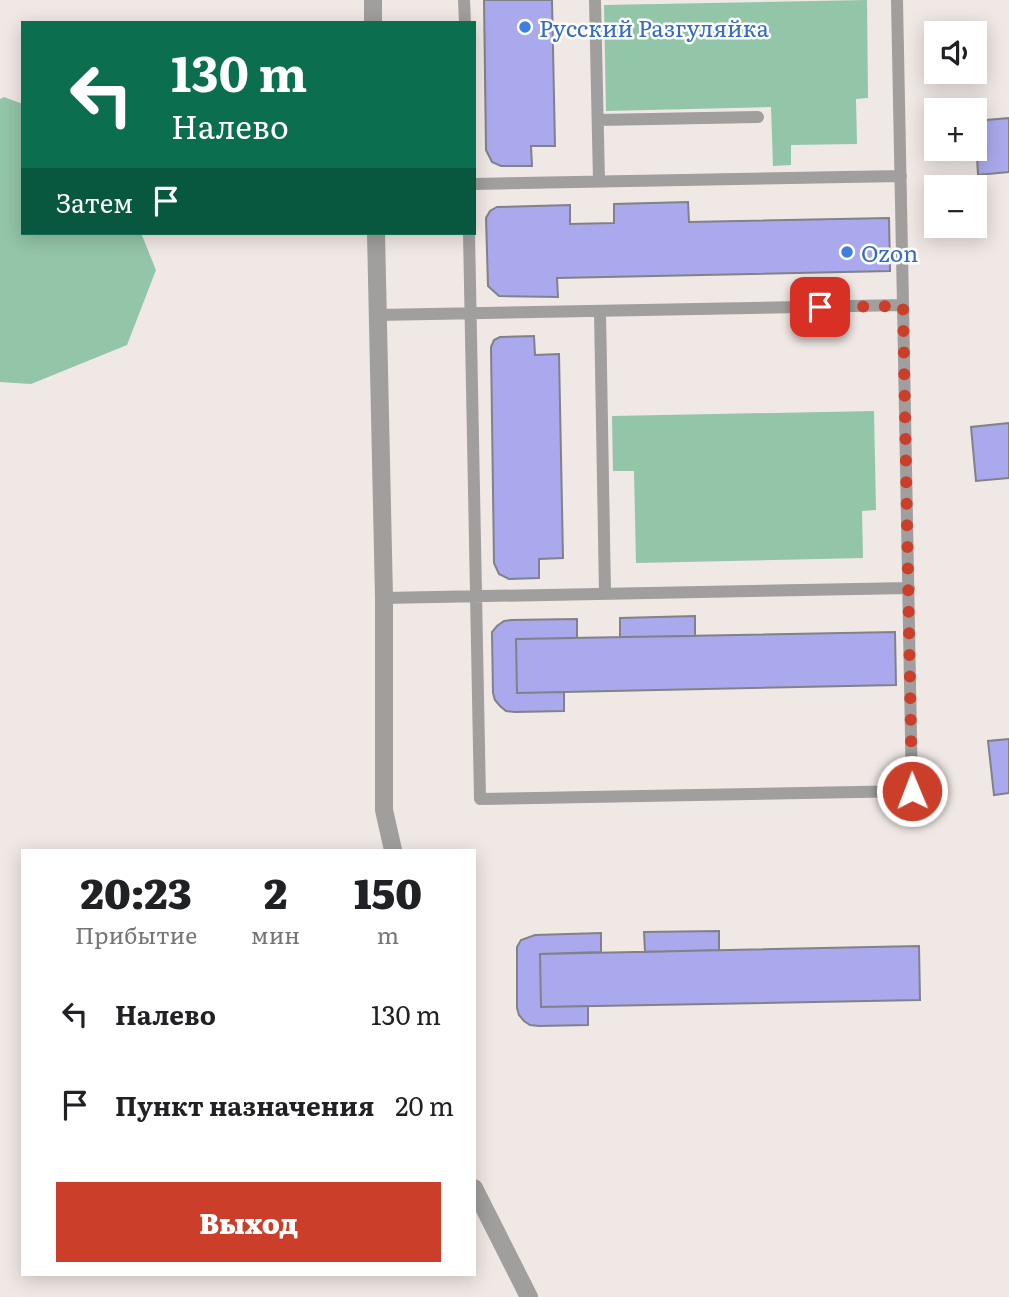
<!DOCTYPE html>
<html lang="ru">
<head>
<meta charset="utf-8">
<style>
  body { margin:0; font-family:Literata,serif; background:#f6f6f6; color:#202124; height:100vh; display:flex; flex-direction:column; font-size:26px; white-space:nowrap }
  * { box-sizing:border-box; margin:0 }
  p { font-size:23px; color:#757577 }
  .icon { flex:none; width:38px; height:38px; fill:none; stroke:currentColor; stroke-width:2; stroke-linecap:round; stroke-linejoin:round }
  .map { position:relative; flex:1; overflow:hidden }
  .details { position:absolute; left:21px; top:849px; width:455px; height:427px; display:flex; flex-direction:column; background:#fff; border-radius:0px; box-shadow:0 4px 18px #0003 }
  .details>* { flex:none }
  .hud { position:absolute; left:21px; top:21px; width:455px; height:214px; border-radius:0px; box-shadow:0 4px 18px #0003; background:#0b6e4f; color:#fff; overflow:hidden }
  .buttons { position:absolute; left:924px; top:21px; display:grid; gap:14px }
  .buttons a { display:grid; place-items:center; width:63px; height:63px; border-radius:0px; background:#fff; box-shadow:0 4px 18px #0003; font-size:35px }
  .pin { position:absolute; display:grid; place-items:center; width:60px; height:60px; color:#fff; margin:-30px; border-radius:14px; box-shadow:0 4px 10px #0006 }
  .me { position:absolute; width:77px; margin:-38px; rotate:359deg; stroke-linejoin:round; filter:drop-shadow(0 0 5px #0008) }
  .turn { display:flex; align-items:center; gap:24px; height:147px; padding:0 35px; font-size:32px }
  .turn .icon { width:91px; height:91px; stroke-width:2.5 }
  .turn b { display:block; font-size:49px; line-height:60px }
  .then { display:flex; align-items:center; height:66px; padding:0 35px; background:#0003; gap:14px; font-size:26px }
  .eta { display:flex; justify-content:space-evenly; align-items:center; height:119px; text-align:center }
  .eta b { font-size:42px; font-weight:800; line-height:49px }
  .button { display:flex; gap:14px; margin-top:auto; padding:14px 35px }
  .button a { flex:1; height:80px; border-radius:0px; background:#cb3f2a; color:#fff; font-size:28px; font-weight:800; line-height:80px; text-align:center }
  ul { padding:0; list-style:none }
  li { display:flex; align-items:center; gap:21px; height:91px; padding:0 35px }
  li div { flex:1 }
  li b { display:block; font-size:26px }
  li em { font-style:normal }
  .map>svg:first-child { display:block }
</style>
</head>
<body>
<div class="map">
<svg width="1009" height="1297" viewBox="0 0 1009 1297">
  <rect width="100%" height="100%" fill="#f0e8e5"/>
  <path fill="#93c5a8" d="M867,0L868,98L856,99L857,144L791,145V165L773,166L771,107L606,111L604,5Z
    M4,97L23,104V233H141L156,270L127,345L31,384L0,382V99Z
    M874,411L876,510L862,511L863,558L636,563L634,471H613L612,416Z"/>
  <path fill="#aaa9ed" stroke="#818188" stroke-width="2" d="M484,0H552L555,146H531L532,166H501L492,162L486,150Z
    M1009,118V172L978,175L975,121Z
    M688,202L689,222L889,218L890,271L557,278L558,297L499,296L488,286L486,218L490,211L497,207L570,205V224L614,223V204Z
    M534,336L535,355L559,354L563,558L539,559V578L509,579L499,574L494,563L491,347L494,340L500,337Z
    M1009,423V478L976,481L971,427Z
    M695,616V636L620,637V618Z
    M577,619V638L516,639L517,693L564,692V711L515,712L506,711L500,706L495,700L493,693L492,632L497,626L504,621L511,620Z
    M895,632L896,685L517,693L516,639Z
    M1009,739V793L994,795L988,741Z
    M719,931V950L645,952L644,932Z
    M601,933V952L540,954L541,1007L588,1006V1025L539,1026L530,1025L524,1021L519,1015L517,1008V947L521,940L535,935Z
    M919,946L920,1000L541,1007L540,954Z"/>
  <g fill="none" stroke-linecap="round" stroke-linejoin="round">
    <path stroke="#a19e9e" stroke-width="12" d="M464,0L465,23
      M595,0L599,181
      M897,0L903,305
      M598,120L758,117
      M474,184L901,176
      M600,311L605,593
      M377,315L903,305L912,791L480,799L469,233
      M384,598L909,588"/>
    <path stroke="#a19e9e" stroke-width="18" d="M373,0V23
      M376,233L384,598V810L393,850
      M474,1188L529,1297"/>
  </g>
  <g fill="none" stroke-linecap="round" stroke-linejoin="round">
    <path stroke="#cb3f2a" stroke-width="12" stroke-dasharray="0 21.6" d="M820,307L903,306L912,791"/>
  </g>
  <g fill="#3f7fe0" stroke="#fff" stroke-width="2.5">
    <circle cx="525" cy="27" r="7"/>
    <circle cx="847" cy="252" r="7"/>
  </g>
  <g text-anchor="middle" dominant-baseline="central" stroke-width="5" stroke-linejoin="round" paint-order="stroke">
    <g font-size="23" fill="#366cbe" stroke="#fff" text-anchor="start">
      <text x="539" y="27">Русский Разгуляйка</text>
      <text x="861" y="252">Ozon</text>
    </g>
  </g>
</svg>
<div class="buttons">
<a><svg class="icon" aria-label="sound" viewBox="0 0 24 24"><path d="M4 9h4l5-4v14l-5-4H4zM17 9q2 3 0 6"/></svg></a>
<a>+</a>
<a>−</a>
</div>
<div class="pin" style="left:820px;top:307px;background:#d93025"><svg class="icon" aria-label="arrive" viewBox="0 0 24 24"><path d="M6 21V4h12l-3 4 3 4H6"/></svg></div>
<svg class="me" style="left:912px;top:791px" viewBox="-20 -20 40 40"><circle r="17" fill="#cb3f2a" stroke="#fff" stroke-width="3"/><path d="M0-11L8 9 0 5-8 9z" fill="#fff"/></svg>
<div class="hud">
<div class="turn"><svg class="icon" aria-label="left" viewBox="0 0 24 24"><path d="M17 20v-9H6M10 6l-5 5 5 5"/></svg><div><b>130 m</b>Налево</div></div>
<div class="then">Затем<svg class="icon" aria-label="arrive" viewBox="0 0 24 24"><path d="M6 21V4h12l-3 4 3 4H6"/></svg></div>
</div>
<section class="details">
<div class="eta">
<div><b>20:23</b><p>Прибытие</p></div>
<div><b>2</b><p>мин</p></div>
<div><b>150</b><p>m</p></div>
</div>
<ul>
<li><svg class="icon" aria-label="left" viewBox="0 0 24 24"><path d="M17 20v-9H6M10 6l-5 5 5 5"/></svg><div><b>Налево</b></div><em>130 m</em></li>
<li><svg class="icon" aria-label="arrive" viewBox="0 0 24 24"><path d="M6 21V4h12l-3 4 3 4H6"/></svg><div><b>Пункт назначения</b></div><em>20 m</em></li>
</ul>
<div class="button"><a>Выход</a></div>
</section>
</div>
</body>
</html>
